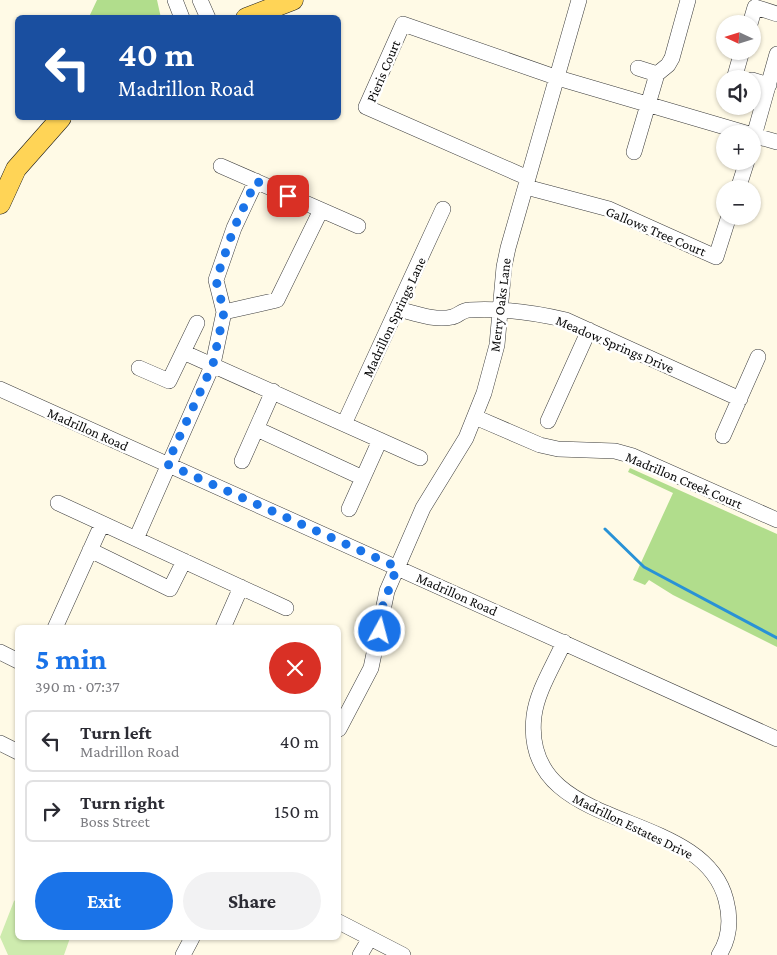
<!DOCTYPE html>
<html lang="en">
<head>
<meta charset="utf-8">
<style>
  body { margin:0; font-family:"Crimson Pro",serif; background:#f2f2f3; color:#2b2b33; height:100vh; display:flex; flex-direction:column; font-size:19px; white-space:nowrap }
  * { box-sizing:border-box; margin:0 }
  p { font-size:16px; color:#7c7c81 }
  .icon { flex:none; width:28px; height:28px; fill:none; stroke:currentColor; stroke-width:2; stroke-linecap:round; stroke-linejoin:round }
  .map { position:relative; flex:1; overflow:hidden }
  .panel { position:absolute; left:15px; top:625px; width:326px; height:315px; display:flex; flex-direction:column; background:#fff; border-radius:8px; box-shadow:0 1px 4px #0004 }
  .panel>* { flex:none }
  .guide { position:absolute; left:15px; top:15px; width:326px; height:105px; border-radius:8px; box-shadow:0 1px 4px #0004; background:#1a4fa0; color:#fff; overflow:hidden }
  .needle { width:32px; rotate:274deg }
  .tools { position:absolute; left:716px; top:15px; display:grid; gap:10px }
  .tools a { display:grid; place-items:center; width:45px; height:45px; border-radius:50%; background:#fff; box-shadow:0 1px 4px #0004; font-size:25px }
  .pin { position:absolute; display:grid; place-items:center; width:42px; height:42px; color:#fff; margin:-21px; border-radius:10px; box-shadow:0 2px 8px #0006 }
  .me { position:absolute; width:55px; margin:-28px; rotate:7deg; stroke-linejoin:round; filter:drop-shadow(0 0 4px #0008) }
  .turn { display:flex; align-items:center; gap:18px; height:105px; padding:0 20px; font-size:22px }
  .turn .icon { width:65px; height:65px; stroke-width:2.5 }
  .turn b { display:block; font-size:35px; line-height:42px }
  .round { display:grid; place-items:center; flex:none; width:52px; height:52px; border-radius:26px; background:#f2f2f3 }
  .overview { display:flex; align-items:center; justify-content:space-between; height:85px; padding:0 20px }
  h1 { font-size:30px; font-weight:700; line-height:38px; color:#1a73e8 }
  .action { display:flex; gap:10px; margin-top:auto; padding:10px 20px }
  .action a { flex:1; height:58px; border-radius:30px; background:#1a73e8; color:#fff; font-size:20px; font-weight:700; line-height:58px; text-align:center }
  .action a+a { background:#f2f2f3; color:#2b2b33 }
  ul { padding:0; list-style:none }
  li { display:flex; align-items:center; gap:15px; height:62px; margin:0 10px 8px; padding:0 10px; border:2px solid #e1e1e2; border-radius:8px }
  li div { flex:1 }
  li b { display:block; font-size:19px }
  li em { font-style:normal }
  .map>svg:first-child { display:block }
</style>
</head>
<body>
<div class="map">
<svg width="777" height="955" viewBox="0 0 777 955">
  <rect width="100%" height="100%" fill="#fffae6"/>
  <path fill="#ceebae" d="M17,899L18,938H70L64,955H8L0,937L14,901Z"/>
  <path fill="#b1dd8c" d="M97,0H157L161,18L89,17Z
    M630,468L777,534V647L673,595L649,580L645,585L633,580L673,493L628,472Z"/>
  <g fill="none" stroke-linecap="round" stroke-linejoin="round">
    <path stroke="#2992d6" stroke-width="3" d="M605,529L644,567L777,638"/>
    <defs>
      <path id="minor" d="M175,0L182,18
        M200,0L208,18
        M750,24L755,7L777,14
        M638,68L657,74
        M734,79L742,51
        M752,80L769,85
        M752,135L777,142
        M752,143L777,54
        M634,152L657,74L668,65L672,58L688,0
        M221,166L358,226
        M528,178L366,107L403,24L558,78L749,134
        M526,187L609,209L716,257L729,216
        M738,189L747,161
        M398,309C414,313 435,321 452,317C458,316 462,310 469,310C500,308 536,313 566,320L740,399
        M224,312L277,300L321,210
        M183,352L420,458
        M139,368L169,381L197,323
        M0,389L777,739
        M475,417L540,445L558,449L615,451L633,456L777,520
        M548,421L589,330
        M344,424L443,209
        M257,429L363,478
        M723,436L758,357
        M242,461L273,391
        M58,503L286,608
        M349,509L380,440
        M136,539L213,364L224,312L216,280L234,228L256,181
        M90,550L170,589L184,561
        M55,628L102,524
        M223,628L241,587
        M564,642C554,665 537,691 534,716C520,836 702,805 726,900C731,919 730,938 719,955
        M0,652L18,661
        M339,729L371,668L387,591L423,508L466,438L484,393L497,345L504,267L508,248L579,0
        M0,743L18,752
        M339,922L403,955
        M183,955L192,938
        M360,955L370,938"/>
      <path id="major" d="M246,18L293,0
        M0,204L16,169L61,118"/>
    </defs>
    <use href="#minor" stroke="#3c3c3c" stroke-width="16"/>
    <use href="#major" stroke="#1a1a1a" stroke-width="21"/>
    <use href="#minor" stroke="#fff" stroke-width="15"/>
    <use href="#major" stroke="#ffd456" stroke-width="20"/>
  </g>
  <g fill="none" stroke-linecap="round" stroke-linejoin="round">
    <path stroke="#1a73e8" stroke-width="9" stroke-dasharray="0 16.2" d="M288,196L256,181L234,228L216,280L224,312L213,364L167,464L397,567L381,611L380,631"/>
  </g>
  <g text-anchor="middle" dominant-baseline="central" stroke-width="5" stroke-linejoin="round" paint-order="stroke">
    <g font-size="14" fill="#090909" stroke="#fff">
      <text transform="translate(383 71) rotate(-67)">Pieris Court</text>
      <text transform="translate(656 231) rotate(23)">Gallows Tree Court</text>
      <text transform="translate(500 305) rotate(-83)">Merry Oaks Lane</text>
      <text transform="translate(394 317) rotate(-65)">Madrillon Springs Lane</text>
      <text transform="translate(615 344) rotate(23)">Meadow Springs Drive</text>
      <text transform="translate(88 429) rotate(24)">Madrillon Road</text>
      <text transform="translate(684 480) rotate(23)">Madrillon Creek Court</text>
      <text transform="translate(457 594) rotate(24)">Madrillon Road</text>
      <text transform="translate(633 826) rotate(26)">Madrillon Estates Drive</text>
    </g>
  </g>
</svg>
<div class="tools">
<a><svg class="needle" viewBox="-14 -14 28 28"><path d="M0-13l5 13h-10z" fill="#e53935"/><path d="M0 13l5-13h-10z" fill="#7c7c81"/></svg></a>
<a><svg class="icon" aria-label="sound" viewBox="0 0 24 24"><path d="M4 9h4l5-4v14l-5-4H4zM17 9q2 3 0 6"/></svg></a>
<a>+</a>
<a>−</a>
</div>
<div class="pin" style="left:288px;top:196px;background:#d93025"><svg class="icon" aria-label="arrive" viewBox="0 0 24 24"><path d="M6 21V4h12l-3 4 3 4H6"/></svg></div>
<svg class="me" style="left:380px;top:631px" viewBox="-20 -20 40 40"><circle r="17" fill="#1a73e8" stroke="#fff" stroke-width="3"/><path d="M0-11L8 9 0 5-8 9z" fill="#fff"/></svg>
<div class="guide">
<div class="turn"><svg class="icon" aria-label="left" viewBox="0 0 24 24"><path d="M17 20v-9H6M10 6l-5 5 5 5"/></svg><div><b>40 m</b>Madrillon Road</div></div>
</div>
<section class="panel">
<div class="overview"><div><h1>5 min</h1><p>390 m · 07:37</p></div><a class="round" style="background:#d93025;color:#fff"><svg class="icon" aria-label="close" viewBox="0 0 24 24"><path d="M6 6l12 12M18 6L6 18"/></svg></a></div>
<ul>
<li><svg class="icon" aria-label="left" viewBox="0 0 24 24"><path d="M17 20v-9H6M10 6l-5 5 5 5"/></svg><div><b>Turn left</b><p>Madrillon Road</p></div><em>40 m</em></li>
<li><svg class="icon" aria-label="right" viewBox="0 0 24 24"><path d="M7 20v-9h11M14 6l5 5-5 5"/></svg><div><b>Turn right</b><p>Boss Street</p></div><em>150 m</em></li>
</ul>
<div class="action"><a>Exit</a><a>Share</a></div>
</section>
</div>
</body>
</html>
